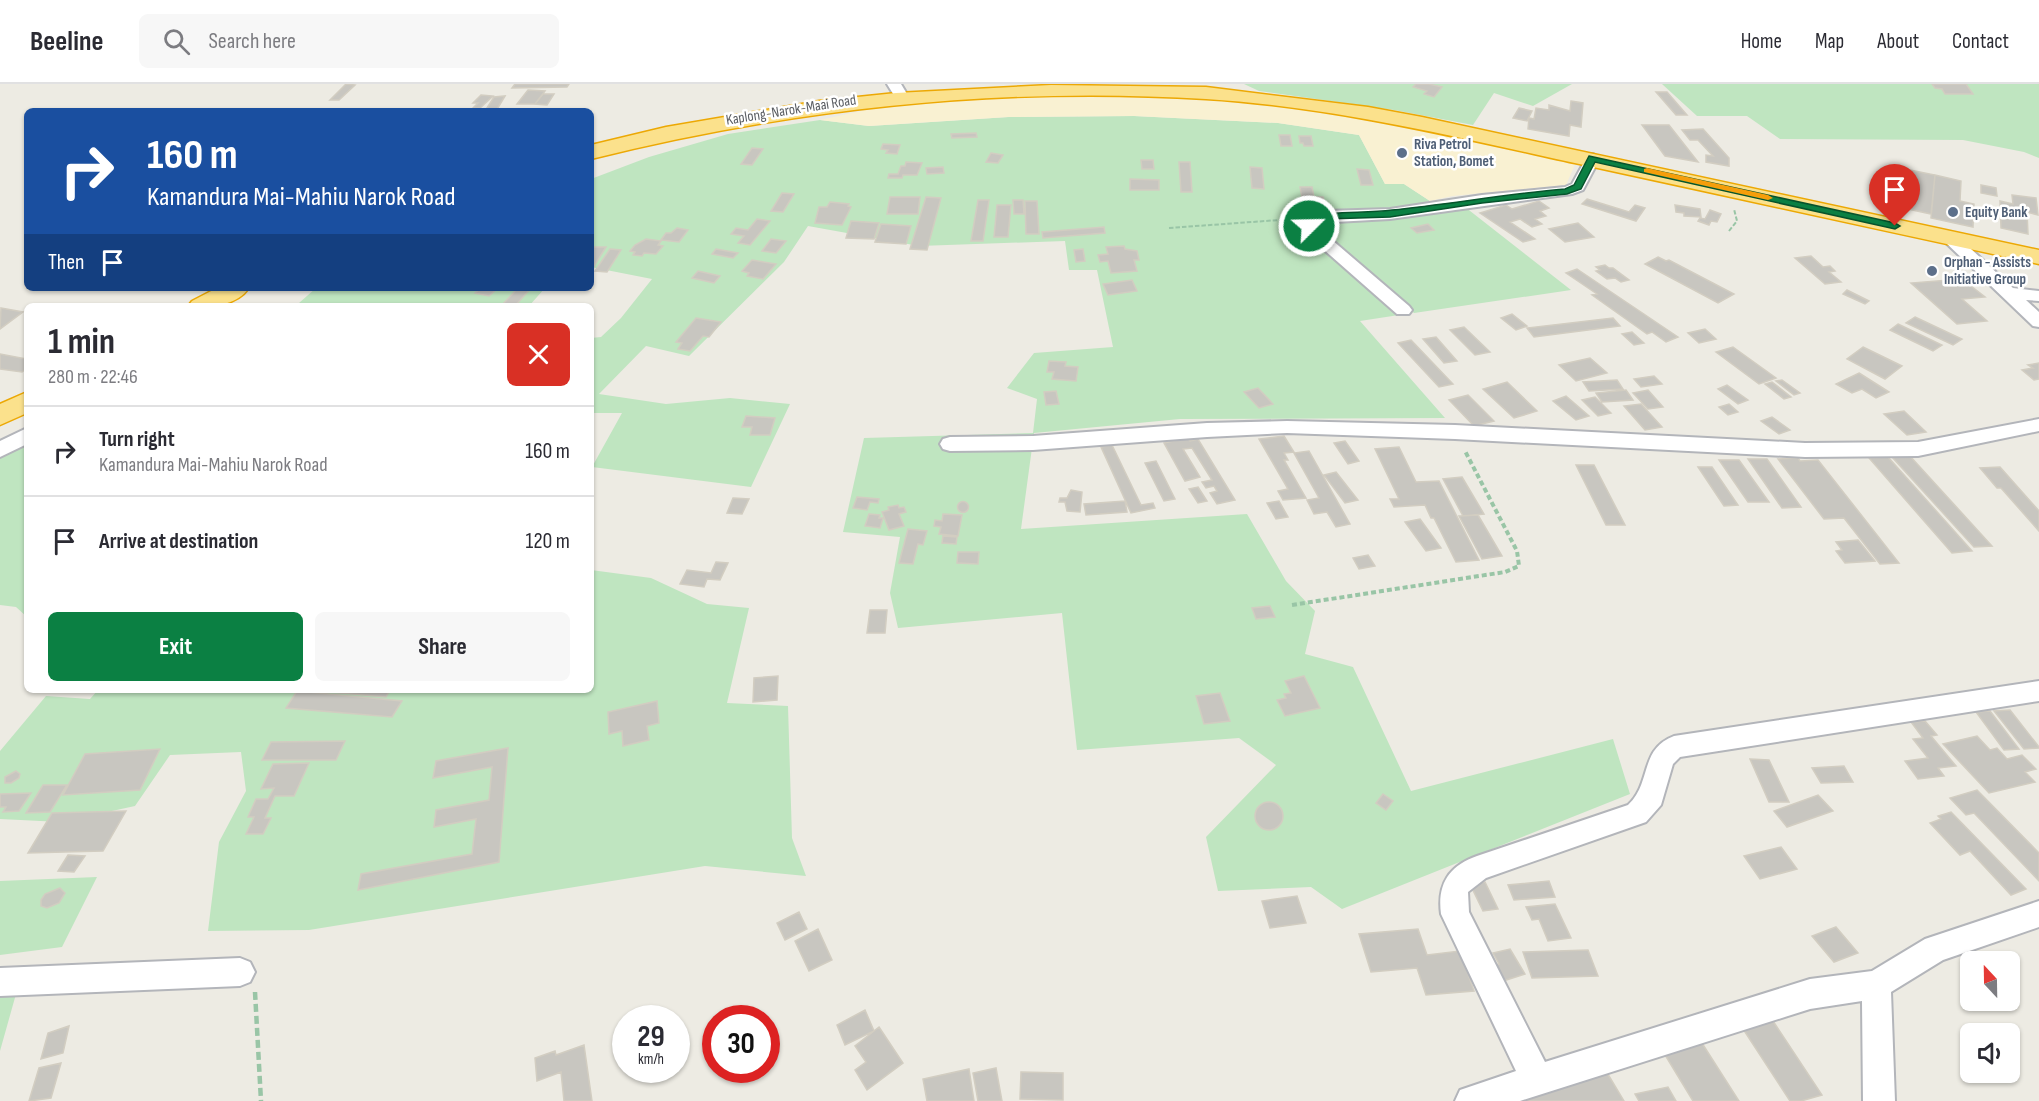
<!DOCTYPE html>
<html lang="en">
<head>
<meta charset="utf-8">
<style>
  body { margin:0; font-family:"Sofia Sans Condensed",sans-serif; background:#f7f7f7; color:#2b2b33; height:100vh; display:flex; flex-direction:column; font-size:22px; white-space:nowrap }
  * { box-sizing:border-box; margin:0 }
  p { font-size:20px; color:#7c7c81 }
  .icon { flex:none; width:33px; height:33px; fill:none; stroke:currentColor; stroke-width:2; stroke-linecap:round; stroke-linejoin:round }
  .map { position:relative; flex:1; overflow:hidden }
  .sheet { position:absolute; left:24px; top:219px; width:570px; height:390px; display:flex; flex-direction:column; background:#fff; border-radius:9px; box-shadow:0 2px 4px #0004 }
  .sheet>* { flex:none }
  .hud { position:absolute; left:24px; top:24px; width:570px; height:183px; border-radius:9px; box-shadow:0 2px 4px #0004; background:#1a4fa0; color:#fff; overflow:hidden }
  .needle { width:39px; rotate:338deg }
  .buttons { position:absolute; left:1960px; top:867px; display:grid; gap:12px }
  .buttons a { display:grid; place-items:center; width:60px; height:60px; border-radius:9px; background:#fff; box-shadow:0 2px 4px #0004; font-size:30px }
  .speed { position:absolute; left:612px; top:921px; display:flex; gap:12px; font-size:30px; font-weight:700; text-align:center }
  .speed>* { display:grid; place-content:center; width:78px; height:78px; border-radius:50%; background:#fff; box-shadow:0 2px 4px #0004; line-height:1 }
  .speed small { font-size:15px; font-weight:400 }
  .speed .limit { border:9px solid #d22; background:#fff; color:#111 }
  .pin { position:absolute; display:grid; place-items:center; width:51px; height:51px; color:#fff; margin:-62px -26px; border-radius:50% 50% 50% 0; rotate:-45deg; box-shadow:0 0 6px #0007 }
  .pin .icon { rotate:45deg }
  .me { position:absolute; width:66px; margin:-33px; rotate:67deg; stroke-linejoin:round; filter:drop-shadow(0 0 4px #0008) }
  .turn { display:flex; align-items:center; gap:21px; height:126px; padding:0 24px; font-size:27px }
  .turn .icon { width:78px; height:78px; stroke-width:2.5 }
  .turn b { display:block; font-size:42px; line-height:51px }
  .then { display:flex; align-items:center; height:57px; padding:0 24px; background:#0003; gap:12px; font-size:22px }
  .round { display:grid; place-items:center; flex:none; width:63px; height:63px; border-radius:9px; background:#f7f7f7 }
  .headline { display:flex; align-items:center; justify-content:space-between; height:102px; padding:0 24px }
  h1 { font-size:36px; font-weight:700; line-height:45px }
  .button { display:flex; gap:12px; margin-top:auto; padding:12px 24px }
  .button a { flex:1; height:69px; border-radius:9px; background:#0b8043; color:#fff; font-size:24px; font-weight:700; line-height:69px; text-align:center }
  .button a+a { background:#f7f7f7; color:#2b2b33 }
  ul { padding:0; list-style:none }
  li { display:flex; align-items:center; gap:18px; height:90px; padding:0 24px; border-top:2px solid #e1e1e2 }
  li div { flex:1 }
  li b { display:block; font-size:22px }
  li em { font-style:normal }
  header { display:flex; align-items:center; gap:36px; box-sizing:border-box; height:84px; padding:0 30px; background:#fff; border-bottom:2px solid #e1e1e2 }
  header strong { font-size:28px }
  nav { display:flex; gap:33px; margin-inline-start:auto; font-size:21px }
  .search { width:420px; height:54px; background:#f7f7f7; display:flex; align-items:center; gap:15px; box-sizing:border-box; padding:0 21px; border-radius:9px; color:#7c7c81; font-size:22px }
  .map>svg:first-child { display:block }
</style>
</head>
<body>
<header>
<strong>Beeline</strong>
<div class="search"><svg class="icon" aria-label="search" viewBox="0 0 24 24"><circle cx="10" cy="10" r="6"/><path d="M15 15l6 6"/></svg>Search here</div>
<nav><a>Home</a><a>Map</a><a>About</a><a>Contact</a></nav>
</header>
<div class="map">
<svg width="2039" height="1017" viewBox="0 0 2039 1017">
  <rect width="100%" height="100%" fill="#edebe3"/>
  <path fill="#bfe5c0" d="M1244,0H1572L1533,22L1494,9L1473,41L1394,26L1259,7Z
    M1662,0H2039V74L2024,68L1963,56L1780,55L1747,32H1697Z
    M1134,32L1278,39L1359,51L1385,100H1404L1430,117L1400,124L1339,125L1290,132L1293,141L1399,231L1360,237L1445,334L1180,335L1034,349L1021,445L1247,430L1286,497L1315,527L1305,570L1353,583L1411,707L1613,655L1630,710L1342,825L1311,803L1218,807L1206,753L1276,681L1239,654L1077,666L1062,529L898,544L890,509L900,453L843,448L864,354L1033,349L1037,315L1007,304L1034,269L1113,263L1097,186H1069L1065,157L919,162L808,142L784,178L689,272L646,262L599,310L666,320L730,314L790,320L751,403L592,383L622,329H591V254L601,253L621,234L652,195L591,183V95L649,73L728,50L820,36L869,42L1009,33Z
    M1465,123L1571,206L1414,229L1318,144L1319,139L1328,136Z
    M316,204H545L529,222H289L299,219Z
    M27,357V533L16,523L0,521V372Z
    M591,486L651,494L707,520L749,524L727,619L788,622L792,754L806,792L705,782L309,846L208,847L219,758L246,707L241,668L170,671L135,722L61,738L0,735V667L46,612L90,615L98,606H591Z
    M97,793L62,863L0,871V797Z
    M16,910L0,967V912Z"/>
  <path fill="#f9f1d2" d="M1069,10C1181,12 1293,19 1403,40C1461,51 1519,64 1577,76L1566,101L1452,112L1430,117L1404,100H1385L1359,51L1278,39L1134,32L1008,33L869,42L820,36L906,17Z"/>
  <path fill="#c8c6c0" stroke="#d2cdc1" stroke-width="1.5" d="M346,0L355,1L339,16H330Z
    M515,0H569L567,3L512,4Z
    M1416,0H1429L1442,3L1434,13L1424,10L1427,7L1413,3Z
    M1932,0H1966L1973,10H1945L1942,5L1935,4Z
    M528,6L545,7L535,20H517Z
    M1656,8H1667L1687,31H1676Z
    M543,10H554L547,21L535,20Z
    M481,11L493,12L480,24H473L478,19H473Z
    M505,12L496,27H485L494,13Z
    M1571,17L1583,19L1581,43L1570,41L1569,52L1528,45L1529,34L1534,35L1536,24L1549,26V21L1570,27Z
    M1519,24L1532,27L1527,37L1513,34Z
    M1642,41H1669L1698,78L1665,72Z
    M1703,45L1729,74V82L1706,78V71L1713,72L1698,56H1690L1682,46Z
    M976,49L977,53L952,54L951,50Z
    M1279,51H1290L1292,62H1281Z
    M1299,52H1311L1313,62H1304L1303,59H1300Z
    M883,60L900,61L897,70L886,69L888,66L881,65Z
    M752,64L763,65L752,81L741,80Z
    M991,69L1003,71L998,79L986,78Z
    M1141,76H1153L1154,85H1142Z
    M906,78L922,79L917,91H903L902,94H888L889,90H898L901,82H905Z
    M1179,78H1190L1192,108H1181Z
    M943,83L944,89L927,90L926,84Z
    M1250,83L1262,84L1264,105L1252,104Z
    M1357,85L1369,86L1373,101H1361Z
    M1910,86L1935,91L1931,130L1889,121L1892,105L1902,107V102L1908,103Z
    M1935,91L1961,97L1960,117L1974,120L1973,143L1931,134Z
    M1130,95L1159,96V106H1130Z
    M1981,101L1996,104L1997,112L1981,109Z
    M1300,103H1312L1314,113H1323L1325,121L1311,120L1312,124H1304Z
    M782,109L794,110L783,128L771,127Z
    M2012,111L2036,114L2038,131L2027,128L2028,150L2001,144L2000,117L2013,120Z
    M890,113H920L918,130H887Z
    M926,113L941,114L927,166L910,165Z
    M1587,115L1629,128L1635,121L1645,124L1636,137L1582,120Z
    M978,116H989L983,157H971Z
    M1013,116H1023L1024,130H1014Z
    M1025,117H1037L1039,150H1026Z
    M1539,117L1549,124L1540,127L1546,132L1535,135L1542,140L1532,143L1520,135L1510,138L1535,155L1523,158L1480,129L1506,121L1512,125Z
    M830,118L849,120L848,122L851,123L842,141L815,139L819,123H827Z
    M997,121H1011L1008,153H994Z
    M1675,121L1700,125L1701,133L1684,132V129L1676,128Z
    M1710,126L1721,130L1717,138L1711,137L1709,141L1698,137L1700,134L1705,135Z
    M757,135L770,137L750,161L738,159L744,152L731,150L736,144L748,146Z
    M851,137L879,139L874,155L846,154Z
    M1578,139L1594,153L1565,158L1549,145Z
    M881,140L911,142L906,160L875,158Z
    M1428,140L1434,146L1417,149L1411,144Z
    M1104,143L1105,149L1043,154L1042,148Z
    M677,144L688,146L679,158L661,156L666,149H671Z
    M646,155L661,157L658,161L663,162L656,170L644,169L642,172L633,171L635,168L630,167L635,161Z
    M771,155L786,157L776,169L762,167Z
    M1124,162L1125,165L1137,167L1139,176H1134L1137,187L1111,189L1108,177L1100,178L1098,171L1108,170L1106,163Z
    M593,163H606L591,187V166Z
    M610,165L621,166L607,188L595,187Z
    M716,165L738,169L733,174L712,170Z
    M1083,165L1085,177L1076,178L1074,166Z
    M1811,172L1823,183L1830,182L1835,187L1829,188L1841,198L1825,200L1795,174Z
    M1658,173L1666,177L1669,176L1734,210L1718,219L1645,180Z
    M752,176L776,180L763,195L747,192L749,189L742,187Z
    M1605,181L1609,184H1613L1629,196L1621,198L1615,194L1607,195L1596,187L1600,186L1596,183Z
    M1577,185L1678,253L1666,258L1652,248L1647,250L1592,211L1597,210L1566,189Z
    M698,187L720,192L714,199L692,194Z
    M1962,195L1985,213L1962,215L1987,237L1957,240L1911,199Z
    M1132,196L1137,207L1108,211L1103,200Z
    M481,204H493L497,205L489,212L475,209Z
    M518,204H531L515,222H501Z
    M1847,206L1869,217L1865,220L1843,210Z
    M1,224L23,228L0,245Z
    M1512,230L1527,242L1516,246L1501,234Z
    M1915,233L1962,255L1953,261L1906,239Z
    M696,234L721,238L709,253L703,252L690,267L678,265L682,259L676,258Z
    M1613,234L1620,242L1534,253L1527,244Z
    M1898,240L1942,261L1933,267L1890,246Z
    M1464,243L1490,268L1475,271L1450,246Z
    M1705,245L1716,255L1699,259L1688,249Z
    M1632,248L1644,259L1634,261L1622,250Z
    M1436,253L1457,277L1444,279L1423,255Z
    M1411,256L1453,300L1439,303L1398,259Z
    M1733,263L1776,294L1759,300L1716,268Z
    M1863,263L1902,282L1885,295L1847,275Z
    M0,270L27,275V284L22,288L0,285Z
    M1590,274L1607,289L1576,297L1559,281Z
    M1049,277L1066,278L1065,282L1078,283L1076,297L1052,295L1054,288H1047Z
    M2039,279V295L2034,296L2022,286L2033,284L2028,281Z
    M1859,289L1889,308L1876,314L1862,305L1852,309L1836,300Z
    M1654,292L1662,300L1641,303L1634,295Z
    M1617,296L1623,305L1589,307L1583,298Z
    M1782,296L1800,309L1794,311L1776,297Z
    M1507,298L1537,327L1514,334L1483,305Z
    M1772,298L1791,313L1784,315L1765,300Z
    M1727,301L1748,316L1738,320L1718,305Z
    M1258,304L1273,320L1259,324L1244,308Z
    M1626,306L1633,316L1602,318L1596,309Z
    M1648,306L1663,323L1648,325L1633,309Z
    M1056,307L1059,320L1046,321L1044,308Z
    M1468,311L1494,337L1474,342L1449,316Z
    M1566,312L1589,332L1576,336L1553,317Z
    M1595,313L1611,329L1598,332L1582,316Z
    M1641,320L1662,343L1645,346L1624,322Z
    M1729,320L1738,328L1728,331L1719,323Z
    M1904,327L1926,348L1907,351L1884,330Z
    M746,332L775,334L770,351H750L752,343H742Z
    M1772,333L1790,346L1779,350L1761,337Z
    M1284,352L1294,368L1284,369L1288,376H1284L1306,414L1283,416L1278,407L1288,405L1259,355Z
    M1188,354L1190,357L1198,355L1235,416L1217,420L1210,409L1217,407L1214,402L1206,404L1202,398L1212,396L1192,364L1183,365L1200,393L1185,397L1164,359Z
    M1345,357L1359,377L1348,380L1334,359Z
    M1112,361L1141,421L1153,419L1155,424L1131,429L1101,363Z
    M1399,363L1416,398L1439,397L1479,476L1456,478L1434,434H1431L1425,421L1394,423L1390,415H1399L1375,365Z
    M1309,367L1350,440L1336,443L1327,428L1314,430L1307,416L1319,414L1294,369Z
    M1909,371L1992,462L1974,463L1892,373Z
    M1888,373L1972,467L1952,469L1869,374Z
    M1798,374L1800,377L1818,376L1899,479L1880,480L1844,434L1824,435L1778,375Z
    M1748,375H1767L1801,423L1782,424Z
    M1719,376H1739L1769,418H1748Z
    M1156,377L1175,415L1164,417L1145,379Z
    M1576,381H1594L1625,441H1606Z
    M1698,383H1712L1738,421L1724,422Z
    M2000,383L2039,427V447L2001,404H1997L1980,384Z
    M1336,388L1358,416L1345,419L1324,391Z
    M1462,393L1484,430L1463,432L1443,395Z
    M1198,403L1207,417L1198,419L1189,405Z
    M1071,406L1082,408L1080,428L1067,427L1065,418H1059L1060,414H1067Z
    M857,413L879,415L878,419L870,418L867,426L853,424Z
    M733,414L749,415L742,430L727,429Z
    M1125,417L1127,428L1086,431L1084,420Z
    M1279,417L1288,433L1276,435L1267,419Z
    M957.5 423a5.5 5.5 0 1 1 11 0a5.5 5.5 0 1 1-11 0Z
    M898,421L899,424L904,423L906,428L899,430L904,442L889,446L882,428L889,426L888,423Z
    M869,430L880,431L879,434H883L880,444L865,442Z
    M943,430L962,431L958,452L939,450L941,443L934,442L935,436L942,437Z
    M1478,431L1502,472L1482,475L1459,432Z
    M1420,435L1441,464L1426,467L1405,438Z
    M908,445L927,447L923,461L918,460L913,480L899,479Z
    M943,452L957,453L956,460L942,459Z
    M1858,456L1875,477L1845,479L1836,467L1842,466L1836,458Z
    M958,468H979L978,480L957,479Z
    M1368,471L1375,482L1359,485L1353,474Z
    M716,478L728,479L720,496L707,495L704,503L680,500L687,486L711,489Z
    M1270,522L1275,533L1256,535L1252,524Z
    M870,526H887L885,549H867Z
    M778,592L777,616L753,618L754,594Z
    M1304,592L1320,624L1285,632L1277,616L1286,614L1284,610L1291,609L1285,597Z
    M330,606H390L386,613L329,608Z
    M297,607L402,617L392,633L286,624Z
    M1220,609L1230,637L1204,640L1196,612Z
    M657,617L659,639L647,642L649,656L623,662L622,647L609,650L608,628Z
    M2010,626L2039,663V664L2024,665L1994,627Z
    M1990,627L2019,665L2004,666L1976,628Z
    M1925,637L1937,651L1931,652L1956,682L1938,684L1944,692L1918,695L1905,677L1928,674L1913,655L1923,654L1911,638Z
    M1977,652L1990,666L1997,664L2007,675L2022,671L2036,685L2025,688L2035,698L1989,709L1943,660Z
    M345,657L336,676H262L271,658Z
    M508,664L499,778L358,806L361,790L472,770L476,735L434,743L436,726L489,716L492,683L433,694L436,677Z
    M160,665L140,706L63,711L85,670Z
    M1750,675L1769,676L1789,718H1769Z
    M309,679L294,712H275L265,734H271L263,750H246L254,733H248L256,715H268L274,704L261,705L273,680Z
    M1844,682L1853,698L1821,699L1812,684Z
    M16,687L20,690L19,694L11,699H5V693Z
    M43,701H67L50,728L26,729Z
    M1977,706L2039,769V797L1974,729L1966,731L1950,714Z
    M31,709L19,727L3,728L6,723H0V710Z
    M1383,710L1393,717L1386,726L1376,719Z
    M1818,711L1833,727L1787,743L1774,727Z
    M1255 732a14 14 0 1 1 28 0a14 14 0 1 1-28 0Z
    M126,727L103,767L28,769L52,729Z
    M1951,728L2026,805L2011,811L1970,767L1960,771L1930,739L1941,735L1938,732Z
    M1781,763L1797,785L1760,795L1744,772Z
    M68,771L85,772L74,788L58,787Z
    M1549,797L1555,813L1514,816L1508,801Z
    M1485,798L1498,825L1483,827L1470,800Z
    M60,804L65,809L59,819L47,824L41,822V816L45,810Z
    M1297,812L1306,839L1270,844L1262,817Z
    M1555,820L1571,854L1548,857L1539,835L1532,836L1526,823Z
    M799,828L807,845L785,856L777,839Z
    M1836,843L1858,869L1834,878L1812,852Z
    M818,845L832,876L809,887L795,857Z
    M1418,845L1427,871L1460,867L1474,907L1426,911L1417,884L1371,888L1359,850Z
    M1510,865L1525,890L1500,898L1491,882L1499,880L1493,869Z
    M1588,866L1598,892L1532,894L1523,868Z
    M865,926L874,947L845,961L837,941Z
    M1773,937L1822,1011L1801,1017H1790L1743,945Z
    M69,942L63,969L41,975L48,949Z
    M879,943L903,979L867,1006L855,986L866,978L855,962Z
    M1700,956L1739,1017H1693L1662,966Z
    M584,961L592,1017H564L561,988L537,997L535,974L555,967L556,971Z
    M61,979L51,1014L29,1017L39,984Z
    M1603,982L1624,1017H1502Z
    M996,984L1002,1017H978L973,989Z
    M969,985L974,1017H927L923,995Z
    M1021,988L1063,989V1016L1020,1015Z
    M1668,1003L1676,1017H1639L1635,1010Z"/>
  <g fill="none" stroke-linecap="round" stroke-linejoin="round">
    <defs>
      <path id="minor" d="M887,0H901L907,10L900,14L895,13Z
        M1593,70L1600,74L1583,106L1572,110L1390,135L1317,139L1318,144L1409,222L1412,226L1409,230H1397L1306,150L1301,142L1303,133L1325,127L1390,125L1482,111L1565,103L1572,100L1588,71Z
        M1950,149L1956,151L2013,204L2039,207V217L2026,216L2039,228V243L2033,242L1944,157L1942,154L1944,151Z
        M2039,335V347L1918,372L1805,373L1455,355L1287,349L1207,353L1033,366L950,367L943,365L940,360L943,355L950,353L1033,352L1207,339L1287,337L1455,341L1805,359L1918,358Z
        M27,344V360L0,373V357Z
        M2039,597V617L1680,673L1673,680L1661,721L1646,738L1486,794L1468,808L1469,828L1545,978L1810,895L1872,887L1925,855L2039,817V843L1943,876L1891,908L1895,1017H1863L1862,917L1810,925L1520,1017H1455L1460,1006L1516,987L1441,830C1437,800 1449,782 1477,772L1628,721C1652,699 1639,665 1674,652Z
        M240,874L250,878L255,888L250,898L240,902L0,912V884Z"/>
      <path id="highway" d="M1051,1L1206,3L1368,23L1422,33L2039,166V180C1887,147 1736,114 1584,81C1460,54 1334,23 1206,15C999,2 792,25 591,75V61L666,43L819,17L896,9Z
        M217,204H249C235,224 209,222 188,222L192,217Z
        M27,308V329L0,341V320Z"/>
    </defs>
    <use href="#minor" stroke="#b3b5ba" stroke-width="4"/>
    <use href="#highway" stroke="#eca804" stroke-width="3"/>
    <path stroke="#99c5a6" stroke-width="2" stroke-dasharray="4.5 2" stroke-linecap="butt" d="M1169,144L1293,135
      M1729,147L1737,137L1734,125"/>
    <path stroke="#99c5a6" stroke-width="4" stroke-dasharray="5 3" stroke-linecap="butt" d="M1292,521L1505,488L1519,482L1517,467L1465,367"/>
    <path stroke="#99c5a6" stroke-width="4.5" stroke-dasharray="8 4" stroke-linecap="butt" d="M255,908L261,1017"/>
    <use href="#minor" fill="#fff" fill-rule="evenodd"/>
    <use href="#highway" fill="#fbe18c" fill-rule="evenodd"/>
  </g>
  <path fill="#0b8043" stroke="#07532c" stroke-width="1.5" d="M1589,72L1895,139L1900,142L1895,145L1595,78L1581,105L1567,110L1482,119L1390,133L1326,135L1314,138L1312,144L1304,142L1306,134C1334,126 1363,130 1392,126C1450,120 1507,110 1565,105L1574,101Z"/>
  <path fill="#f59e0b" d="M1647,84L1768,111L1773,114L1768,116L1644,88V85Z"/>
  <g fill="#5c6f8a" stroke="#fff" stroke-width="2">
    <circle cx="1402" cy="69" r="6"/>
    <circle cx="1953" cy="128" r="6"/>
    <circle cx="1932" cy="187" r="6"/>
  </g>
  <g text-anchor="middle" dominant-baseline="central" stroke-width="5" stroke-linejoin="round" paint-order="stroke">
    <g font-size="15" fill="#5b5e63" stroke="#fff">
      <text transform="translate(791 26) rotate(-9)">Kaplong-Narok-Maai Road</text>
    </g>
    <g font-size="15" font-weight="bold" fill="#4e5e75" stroke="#fff" text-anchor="start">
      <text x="1414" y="60">Riva Petrol<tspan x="1414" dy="17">Station, Bomet</tspan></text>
      <text x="1965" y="128">Equity Bank</text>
      <text x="1944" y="178">Orphan - Assists<tspan x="1944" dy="17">Initiative Group</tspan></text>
    </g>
  </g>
</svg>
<div class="buttons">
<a><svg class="needle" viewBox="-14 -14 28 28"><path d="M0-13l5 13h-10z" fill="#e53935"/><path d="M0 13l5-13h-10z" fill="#7c7c81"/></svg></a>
<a><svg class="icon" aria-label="sound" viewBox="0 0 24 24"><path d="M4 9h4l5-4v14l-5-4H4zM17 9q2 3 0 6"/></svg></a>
</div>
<div class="speed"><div>29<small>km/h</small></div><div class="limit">30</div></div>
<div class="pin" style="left:1895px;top:142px;background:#d93025"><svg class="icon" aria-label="arrive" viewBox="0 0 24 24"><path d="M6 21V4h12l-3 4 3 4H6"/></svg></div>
<svg class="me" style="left:1309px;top:142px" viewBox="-20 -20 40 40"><circle r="17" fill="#0b8043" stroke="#fff" stroke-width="3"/><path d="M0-11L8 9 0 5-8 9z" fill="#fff"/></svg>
<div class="hud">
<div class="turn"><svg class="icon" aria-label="right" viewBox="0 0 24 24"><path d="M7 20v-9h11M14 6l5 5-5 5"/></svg><div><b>160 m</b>Kamandura Mai-Mahiu Narok Road</div></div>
<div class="then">Then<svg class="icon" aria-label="arrive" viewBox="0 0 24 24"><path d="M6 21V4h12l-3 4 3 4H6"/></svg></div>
</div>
<section class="sheet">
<div class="headline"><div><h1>1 min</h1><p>280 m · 22:46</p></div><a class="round" style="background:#d93025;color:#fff"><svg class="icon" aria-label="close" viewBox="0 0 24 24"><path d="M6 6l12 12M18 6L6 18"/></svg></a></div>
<ul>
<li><svg class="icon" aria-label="right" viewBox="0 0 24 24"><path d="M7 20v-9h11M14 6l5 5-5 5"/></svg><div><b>Turn right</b><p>Kamandura Mai-Mahiu Narok Road</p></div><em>160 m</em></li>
<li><svg class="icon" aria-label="arrive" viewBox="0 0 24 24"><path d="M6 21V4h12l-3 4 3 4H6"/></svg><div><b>Arrive at destination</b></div><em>120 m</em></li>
</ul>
<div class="button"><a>Exit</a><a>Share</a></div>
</section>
</div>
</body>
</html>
